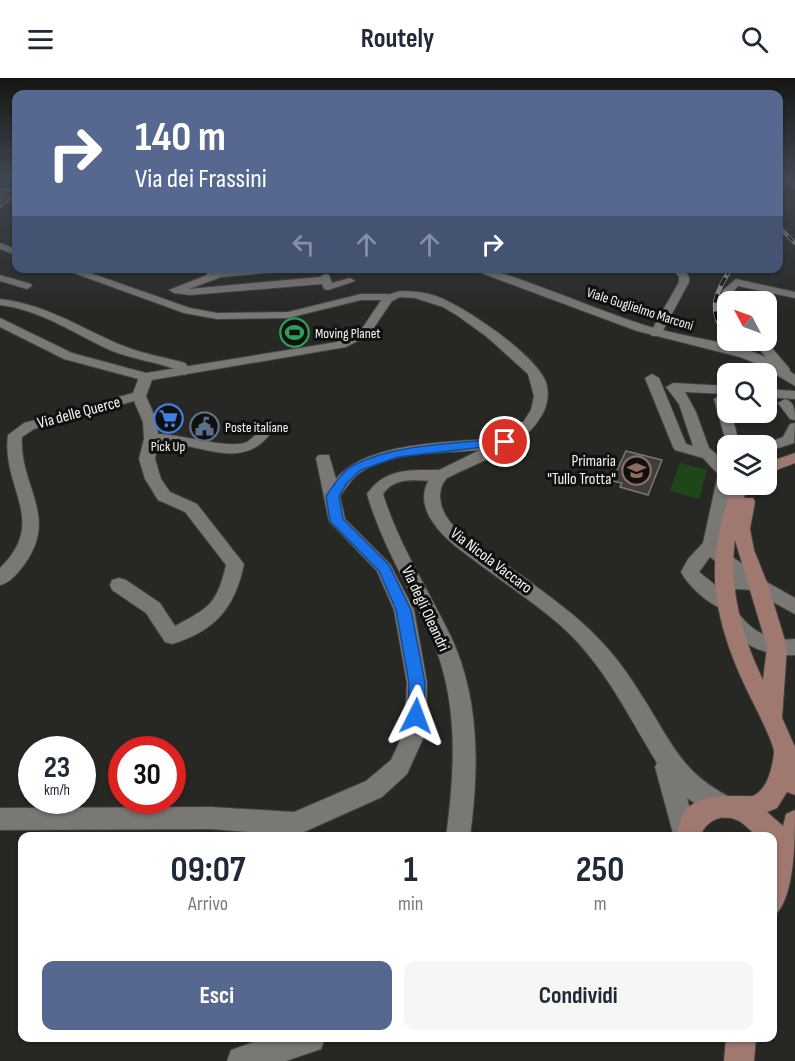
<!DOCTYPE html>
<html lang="it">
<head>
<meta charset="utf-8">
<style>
  body { margin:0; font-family:"Sofia Sans Condensed",sans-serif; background:#f6f6f7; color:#1f2937; height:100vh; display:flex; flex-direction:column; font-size:22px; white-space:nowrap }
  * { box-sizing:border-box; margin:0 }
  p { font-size:20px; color:#747a83 }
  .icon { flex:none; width:33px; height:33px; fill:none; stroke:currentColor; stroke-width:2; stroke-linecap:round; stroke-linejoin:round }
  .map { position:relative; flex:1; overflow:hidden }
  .sheet { position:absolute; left:18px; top:754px; width:759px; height:210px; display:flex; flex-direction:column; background:#fff; border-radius:12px; box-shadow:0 2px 4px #0004 }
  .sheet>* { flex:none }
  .banner { position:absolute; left:12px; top:12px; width:771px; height:183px; border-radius:12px; box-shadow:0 2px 4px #0004; background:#576890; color:#fff; overflow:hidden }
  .needle { width:39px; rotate:311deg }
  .buttons { position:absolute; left:717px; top:213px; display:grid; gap:12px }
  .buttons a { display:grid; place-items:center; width:60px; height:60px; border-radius:12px; background:#fff; box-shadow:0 2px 4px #0004; font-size:30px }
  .speed { position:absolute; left:18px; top:658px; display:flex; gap:12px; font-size:30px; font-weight:700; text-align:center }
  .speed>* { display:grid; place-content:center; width:78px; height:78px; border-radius:50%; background:#fff; box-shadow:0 2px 4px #0004; line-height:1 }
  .speed small { font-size:15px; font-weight:400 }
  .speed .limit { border:9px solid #d22; background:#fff; color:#111 }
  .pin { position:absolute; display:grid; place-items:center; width:51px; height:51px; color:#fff; margin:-26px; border:3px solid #fff; border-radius:50%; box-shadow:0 2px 6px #0007 }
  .me { position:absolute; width:66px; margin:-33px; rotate:3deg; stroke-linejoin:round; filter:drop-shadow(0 0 4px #0008) }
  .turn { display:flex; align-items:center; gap:21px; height:126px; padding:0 24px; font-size:27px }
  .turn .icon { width:78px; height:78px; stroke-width:2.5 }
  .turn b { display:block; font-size:42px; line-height:51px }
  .lanes { display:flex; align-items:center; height:57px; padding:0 24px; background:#0003; justify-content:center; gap:30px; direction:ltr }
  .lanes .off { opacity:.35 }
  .eta { display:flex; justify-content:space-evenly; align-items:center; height:102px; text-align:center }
  .eta b { font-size:36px; font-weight:700; line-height:42px }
  .button { display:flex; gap:12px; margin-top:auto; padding:12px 24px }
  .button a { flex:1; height:69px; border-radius:12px; background:#576890; color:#fff; font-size:24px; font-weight:700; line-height:69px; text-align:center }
  .button a+a { background:#f6f6f7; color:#1f2937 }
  header { display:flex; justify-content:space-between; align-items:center; height:78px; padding:0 24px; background:#fff; font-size:27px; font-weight:700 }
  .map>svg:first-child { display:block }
</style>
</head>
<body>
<header><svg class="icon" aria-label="menu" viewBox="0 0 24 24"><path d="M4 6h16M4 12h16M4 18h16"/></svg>Routely<svg class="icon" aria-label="search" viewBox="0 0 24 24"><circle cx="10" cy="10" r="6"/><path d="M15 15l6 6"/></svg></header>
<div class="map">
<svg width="795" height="983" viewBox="0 0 795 983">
  <rect width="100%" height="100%" fill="#272724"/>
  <path fill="#1f4618" d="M680,385L707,392L699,421L670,413Z"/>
  <path fill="#413d3d" stroke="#7b7777" stroke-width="1.5" d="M0,111H16V115L0,130Z
    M626,373L662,382L648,417L620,409L622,405L612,403Z"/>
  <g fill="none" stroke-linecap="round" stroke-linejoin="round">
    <defs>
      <path id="minor" d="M0,165L16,171V177L0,171Z
        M60,190H76L190,230L217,235L288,234L361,216H387L393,219L387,222H361L288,240L217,241L184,235Z
        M104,190H114V191L109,194Z
        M207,190H217V193L294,190L289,193L221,199L189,211L320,199L325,196L329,197L332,205L350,200L355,203L328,212L324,211L322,206L190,217L174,215L169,212L207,197Z
        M672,190H683L689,199V204L660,258H652L650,255L679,204V199Z
        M0,197L31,206L32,208L27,211L0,203Z
        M736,201L795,214V220L738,208L733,214L734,224H728V227L724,226L722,213Z
        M0,221C46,226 80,250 121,267C142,276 164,279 185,285L191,293L185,297L175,291C155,284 133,281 112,273C74,256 42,232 0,227Z
        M752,262H765L789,290L790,293L789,296H779Z
        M146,295L153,299L146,318L157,344L158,356C181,356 230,372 247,364C255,359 260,351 265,343L270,342L277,346C246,399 205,364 158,365L155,381L161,401L170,414L197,426L244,486C235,530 215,553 172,566L165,564L146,535L112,512L110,507L112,502L119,500L126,502L160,525L175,548C209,530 217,526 226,487L185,434L158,422L145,401L139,381L144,361L143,344L134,323L34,351L22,359C19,409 60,438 24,487C18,495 10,505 0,507V490C49,443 1,410 8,357L24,345L133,315L139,299Z
        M652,296L659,300L686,366L693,368L679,326L666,309L673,305L728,308V316L685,314L696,334L709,370L728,386V406H732L718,469L766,502L768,507L766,512L759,514L752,512L710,479L699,494L733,521L735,526L733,531C717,536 688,508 681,494L688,481L703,465L718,396L703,380L675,372L673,369L645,300Z
        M766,311L795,313V321L766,319Z
        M721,317L728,321V334H731L740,368H728V371L714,321Z
        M785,321C795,324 795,333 795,342L790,341L778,325Z
        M795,345L794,365L766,374V368H760L783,359L790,346Z
        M505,360L510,361L512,364L510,367C464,379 402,367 361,394C352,400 346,410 340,418L345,441L390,486L414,532L427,605L426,654L407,696L382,719L295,758L211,751L0,752V730L211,729L294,734L366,703L391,682L404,654L407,605L394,532L377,493L329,443L316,380L319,377H329L336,401C368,362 458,364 505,360Z
        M423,392H441L449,397C435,412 401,390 383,416C399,468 429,512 452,561C480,623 479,692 470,759H446C455,693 459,624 432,561C411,512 382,468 367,416C381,396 399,392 423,392Z
        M265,960H325L321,971L286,983H227L231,972Z"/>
      <path id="tertiary" d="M468,190H486L498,194C548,210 595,231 644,247C693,263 754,263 795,297V308L760,287L740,279L637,253Z
        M400,213C412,213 424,214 436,218C464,228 535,276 546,304C549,314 548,326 543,335C525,370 479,384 447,400C437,411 439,426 446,438C457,456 478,467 495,479C521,497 547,516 572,536C599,558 622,585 640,615C671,662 680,696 734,721L738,729L734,737L726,740L699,728L687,720L698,759H674L655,689L657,685C627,636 604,586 560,547C536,526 509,508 483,489C465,475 445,463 432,443C421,426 421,409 435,394L488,368L524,343L531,332L534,318L528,296L487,259L458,238L443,229L415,220L400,219L392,223L369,257L346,269L146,303L64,281L0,249V240L72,275L146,295L337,264L361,252L384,218Z
        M739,497L763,502L795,520V536L751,512L736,511L731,520L724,522L717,520L715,515L724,501Z
        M730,531C737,533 740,537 745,543C760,558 774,563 795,561V577C764,579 736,565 720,538L723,533Z"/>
      <path id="secondary" d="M795,375V385L766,396V385Z
        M732,406H748L744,420H753L755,424L750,451L754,472L768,507L787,569L782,640L795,669V717L787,714L777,730L767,734L783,748L786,736L795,732C795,762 795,825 772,839L775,789L772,759C768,759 762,760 758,758C751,754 746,747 739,743C722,734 705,743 700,759H676C678,751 680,739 685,733C701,714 732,719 753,718C768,711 772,690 774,675C775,666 752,623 747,612C729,575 713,529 715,488C716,460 724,433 732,406ZM735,462L767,569L763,602C743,560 728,509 735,462Z
        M726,960H756L754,983H724Z"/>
      <path id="primary" d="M781,99H790L795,104V111Z"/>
    </defs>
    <use href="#minor" stroke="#424240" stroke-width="2"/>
    <use href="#tertiary" stroke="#424240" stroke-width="2"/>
    <use href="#secondary" stroke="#424240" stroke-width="2"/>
    <use href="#primary" stroke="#424240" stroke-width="2"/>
    <use href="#minor" fill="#797875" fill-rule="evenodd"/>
    <use href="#tertiary" fill="#797875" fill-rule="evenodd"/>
    <use href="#secondary" fill="#9f7870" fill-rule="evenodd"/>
    <use href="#primary" fill="#c5796b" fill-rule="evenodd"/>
    <defs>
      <path id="rail-far1" d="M778,148L795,165
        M727,197L731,190"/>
      <path id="rail" d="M726,258C709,233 713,220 728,195"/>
    </defs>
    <use href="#rail-far1" stroke="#8f8f8c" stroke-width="4"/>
    <use href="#rail" stroke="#8f8f8c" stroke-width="4.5"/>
    <use href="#rail-far1" stroke="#10100f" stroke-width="2" stroke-dasharray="7" stroke-linecap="butt"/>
    <use href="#rail" stroke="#10100f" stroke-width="3" stroke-dasharray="9" stroke-linecap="butt"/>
  </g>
  <linearGradient id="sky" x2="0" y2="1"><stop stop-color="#151514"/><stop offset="0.42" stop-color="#414750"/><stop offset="1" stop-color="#414750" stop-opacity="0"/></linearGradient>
  <rect width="795" height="237" fill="url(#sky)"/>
  <path fill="#1a73e8" stroke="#114b97" stroke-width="1.5" d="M505,360L511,364L509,366L398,379L361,392L347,405L339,418L343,441L389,487L411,532L425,605L424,638L422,643L416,645L410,643L408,638L409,605L396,532L379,493L330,443L326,418C334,407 342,393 354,387C396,365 459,366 505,360Z"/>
  <defs>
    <symbol id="stadium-ring" viewBox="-11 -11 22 22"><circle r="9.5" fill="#10100f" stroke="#2e9e5b" stroke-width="1.5"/><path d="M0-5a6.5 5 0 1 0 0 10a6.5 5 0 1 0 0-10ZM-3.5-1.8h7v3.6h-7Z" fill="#2e9e5b"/></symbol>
    <symbol id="supermarket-ring" viewBox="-11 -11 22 22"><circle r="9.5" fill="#10100f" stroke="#3f7fe0" stroke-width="1.5"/><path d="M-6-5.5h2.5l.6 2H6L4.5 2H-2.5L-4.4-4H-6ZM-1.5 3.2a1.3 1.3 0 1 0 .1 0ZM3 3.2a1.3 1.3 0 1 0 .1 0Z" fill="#3f7fe0"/></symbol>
    <symbol id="civic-ring" viewBox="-11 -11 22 22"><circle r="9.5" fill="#10100f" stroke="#5c6f8a" stroke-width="1.5"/><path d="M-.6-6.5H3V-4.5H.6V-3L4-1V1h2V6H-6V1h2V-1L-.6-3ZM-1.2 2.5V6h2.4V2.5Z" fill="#5c6f8a"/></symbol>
    <symbol id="school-ring" viewBox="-11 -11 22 22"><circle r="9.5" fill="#10100f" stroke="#8d6e63" stroke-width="1.5"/><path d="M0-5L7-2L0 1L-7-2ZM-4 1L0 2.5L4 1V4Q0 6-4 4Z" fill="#8d6e63"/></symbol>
  </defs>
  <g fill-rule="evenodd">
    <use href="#stadium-ring" x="278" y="238" width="33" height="33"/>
    <use href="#supermarket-ring" x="152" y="324" width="33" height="33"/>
    <use href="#civic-ring" x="188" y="332" width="33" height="33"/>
    <use href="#school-ring" x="620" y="376" width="33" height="33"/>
  </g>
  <g text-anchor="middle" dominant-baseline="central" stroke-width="6" stroke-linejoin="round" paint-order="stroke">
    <g font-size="14" fill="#f5f5f3" stroke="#10100f">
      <text transform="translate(640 231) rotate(18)">Viale Guglielmo Marconi</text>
    </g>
    <g font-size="14" fill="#f5f5f3" stroke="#10100f" text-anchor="start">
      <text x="315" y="255">Moving Planet</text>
      <text x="225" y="349">Poste italiane</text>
      <text x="168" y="368" text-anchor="middle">Pick Up</text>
    </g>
    <g font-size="16" fill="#f5f5f3" stroke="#10100f">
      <text transform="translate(79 335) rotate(-15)">Via delle Querce</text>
      <text transform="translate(491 483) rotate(37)">Via Nicola Vaccaro</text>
      <text transform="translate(425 531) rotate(65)">Via degli Oleandri</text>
    </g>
    <g font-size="16" fill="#f5f5f3" stroke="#10100f" text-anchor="end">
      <text x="616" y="383">Primaria<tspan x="616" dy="18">"Tullo Trotta"</tspan></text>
    </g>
  </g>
</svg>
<div class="buttons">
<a><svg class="needle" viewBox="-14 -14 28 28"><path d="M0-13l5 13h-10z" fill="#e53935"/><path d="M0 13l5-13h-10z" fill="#747a83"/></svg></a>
<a><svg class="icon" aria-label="search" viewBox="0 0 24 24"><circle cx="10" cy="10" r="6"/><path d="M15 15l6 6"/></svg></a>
<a><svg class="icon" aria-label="layers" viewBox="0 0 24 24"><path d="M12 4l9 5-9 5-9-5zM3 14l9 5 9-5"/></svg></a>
</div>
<div class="speed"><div>23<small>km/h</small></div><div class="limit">30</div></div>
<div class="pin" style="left:505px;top:364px;background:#d93025"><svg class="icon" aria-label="arrive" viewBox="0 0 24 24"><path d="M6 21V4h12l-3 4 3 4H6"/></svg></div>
<svg class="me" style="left:416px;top:638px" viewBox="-20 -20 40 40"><path d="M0-17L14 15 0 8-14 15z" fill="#1a73e8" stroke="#fff" stroke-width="4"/></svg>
<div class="banner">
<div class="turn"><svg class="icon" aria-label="right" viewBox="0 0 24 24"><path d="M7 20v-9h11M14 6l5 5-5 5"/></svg><div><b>140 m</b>Via dei Frassini</div></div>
<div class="lanes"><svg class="icon off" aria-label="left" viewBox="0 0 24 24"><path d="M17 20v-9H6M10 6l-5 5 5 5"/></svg><svg class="icon off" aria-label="ahead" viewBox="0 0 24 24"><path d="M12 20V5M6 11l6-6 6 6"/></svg><svg class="icon off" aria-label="ahead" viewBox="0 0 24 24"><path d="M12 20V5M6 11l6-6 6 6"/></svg><svg class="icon" aria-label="right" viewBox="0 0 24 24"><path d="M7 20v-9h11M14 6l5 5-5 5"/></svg></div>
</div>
<section class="sheet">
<div class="eta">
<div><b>09:07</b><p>Arrivo</p></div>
<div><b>1</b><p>min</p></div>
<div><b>250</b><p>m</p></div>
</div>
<div class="button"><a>Esci</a><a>Condividi</a></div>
</section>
</div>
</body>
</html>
